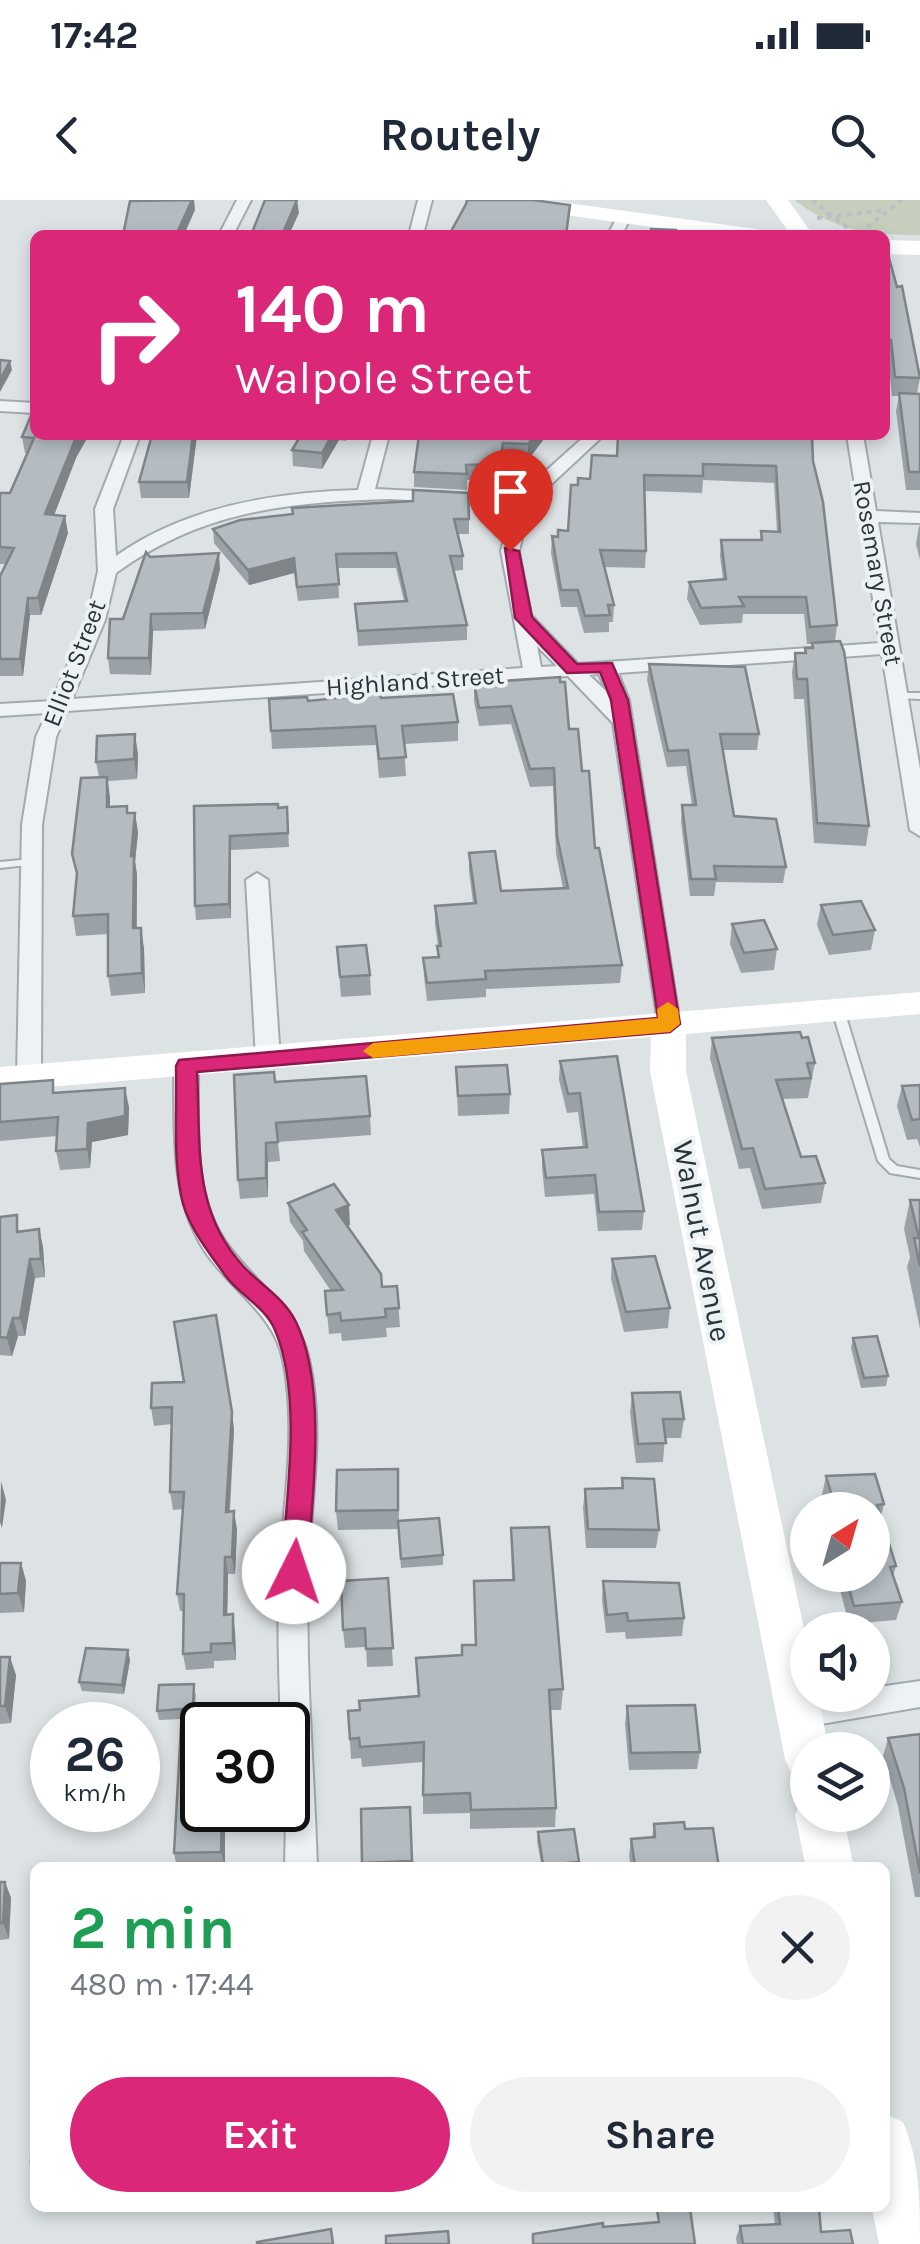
<!DOCTYPE html>
<html lang="en">
<head>
<meta charset="utf-8">
<style>
  body { margin:0; font-family:Karla,sans-serif; background:#f2f2f3; color:#1f2937; height:100vh; display:flex; flex-direction:column; font-size:38px; white-space:nowrap }
  * { box-sizing:border-box; margin:0 }
  p { font-size:32px; color:#747a83 }
  .icon { flex:none; width:55px; height:55px; fill:none; stroke:currentColor; stroke-width:2; stroke-linecap:round; stroke-linejoin:round }
  .map { position:relative; flex:1; overflow:hidden }
  .details { position:absolute; left:30px; top:1662px; width:860px; height:350px; display:flex; flex-direction:column; background:#fff; border-radius:15px; box-shadow:0 5px 15px #0003 }
  .details>* { flex:none }
  .top-card { position:absolute; left:30px; top:30px; width:860px; height:210px; border-radius:15px; box-shadow:0 5px 15px #0003; background:#db2777; color:#fff; overflow:hidden }
  .needle { width:65px; rotate:37deg }
  .fabs { position:absolute; left:790px; top:1292px; display:grid; gap:20px }
  .fabs a { display:grid; place-items:center; width:100px; height:100px; border-radius:50%; background:#fff; box-shadow:0 5px 15px #0003; font-size:50px }
  .speed { position:absolute; left:30px; top:1502px; display:flex; gap:20px; font-size:50px; font-weight:700; text-align:center }
  .speed>* { display:grid; place-content:center; width:130px; height:130px; border-radius:50%; background:#fff; box-shadow:0 5px 15px #0003; line-height:1 }
  .speed small { font-size:25px; font-weight:400 }
  .speed .limit { border:5px solid #111; border-radius:15px; background:#fff; color:#111 }
  .pin { position:absolute; display:grid; place-items:center; width:85px; height:85px; color:#fff; margin:-102px -42px; border-radius:50% 50% 50% 0; rotate:-45deg; box-shadow:0 0 10px #0007 }
  .pin .icon { rotate:45deg }
  .me { position:absolute; width:110px; margin:-55px; rotate:4deg; stroke-linejoin:round; filter:drop-shadow(0 0 8px #0008) }
  .turn { display:flex; align-items:center; gap:35px; height:210px; padding:0 40px; font-size:45px }
  .turn .icon { width:130px; height:130px; stroke-width:2.5 }
  .turn b { display:block; font-size:70px; line-height:85px }
  .round { display:grid; place-items:center; flex:none; width:105px; height:105px; border-radius:52px; background:#f2f2f3 }
  .summary { display:flex; align-items:center; justify-content:space-between; height:170px; padding:0 40px }
  h1 { font-size:60px; font-weight:700; line-height:75px; color:#1e9e55 }
  .button { display:flex; gap:20px; margin-top:auto; padding:20px 40px }
  .button a { flex:1; height:115px; border-radius:60px; background:#db2777; color:#fff; font-size:40px; font-weight:700; line-height:115px; text-align:center }
  .button a+a { background:#f2f2f3; color:#1f2937 }
  .status { display:flex; justify-content:space-between; align-items:center; height:70px; padding:0 50px; background:#fff; direction:ltr }
  .status svg { height:28px; fill:currentColor }
  header { display:flex; justify-content:space-between; align-items:center; height:130px; padding:0 40px; background:#fff; font-size:45px; font-weight:700 }
  .map>svg:first-child { display:block }
</style>
</head>
<body>
<div class="status"><b>17:42</b><svg viewBox="0 0 49 12"><path d="M0 12V9h3v3zM5 12V6h3v6zM10 12V3h3v9zM15 12V0h3v12zM26 1h20v11H26zM47 4h2v5h-2z"/></svg></div>
<header><svg class="icon" aria-label="back" viewBox="0 0 24 24"><path d="M15 5l-7 7 7 7"/></svg>Routely<svg class="icon" aria-label="search" viewBox="0 0 24 24"><circle cx="10" cy="10" r="6"/><path d="M15 15l6 6"/></svg></header>
<div class="map">
<svg width="920" height="2044" viewBox="0 0 920 2044">
  <rect width="100%" height="100%" fill="#dde2e5"/>
  <path fill="#c6cfbe" d="M795,0H920V35C874,35 832,31 795,0Z"/>
  <g fill="none" stroke-linecap="round" stroke-linejoin="round">
    <defs>
      <path id="lane" d="M898,493H920V499L895,498L893,496Z
        M32,659L37,662L36,664L0,668V662Z
        M838,806L844,810L889,959L897,966L920,970V978L890,973L878,961L832,810Z"/>
      <path id="street" d="M237,0H251L233,35H219Z
        M418,0H432L423,35H409Z
        M619,13L631,16L622,35H608Z
        M0,201L35,203V213L0,211Z
        M124,235H140L113,309L116,356C185,307 274,292 358,290L373,235H389L375,289L518,296L586,235H604L530,304L519,351L531,415L578,464L880,443L847,235H863L876,311L920,313V323L878,322L920,569V636L910,630L882,454L618,473L629,500L680,824L669,832L658,824L613,523L568,476L67,511L56,537L42,625L41,877L37,883H21L17,877L22,625L36,537L47,513L0,516V504L52,501L87,420L98,371L95,309ZM390,299L512,306L501,351L523,468L72,499L105,420L116,373C201,311 287,302 390,299ZM537,446L557,466L541,467ZM599,474L606,491L589,475Z
        M257,673L268,680L280,859L268,867L256,859L246,680Z
        M186,857L198,865C199,920 192,987 222,1036C249,1080 297,1105 309,1159C325,1228 311,1301 308,1371C305,1470 314,1569 317,1668H285L288,1525H281C279,1472 277,1418 280,1365C284,1298 297,1227 283,1160C274,1113 229,1089 204,1050C169,995 175,928 174,865Z
        M920,1481V1507L798,1528L787,1524L783,1514L787,1504L798,1500L872,1495V1488Z"/>
    </defs>
    <use href="#lane" stroke="#a3aaae" stroke-width="4"/>
    <use href="#street" stroke="#a3aaae" stroke-width="4"/>
    <path stroke="#bbc0c4" stroke-width="4" stroke-dasharray="5 5" stroke-linecap="butt" d="M812,0L857,35L902,0
      M817,18L886,10"/>
    <use href="#lane" fill="#eff2f4" fill-rule="evenodd"/>
    <use href="#street" fill="#eff2f4" fill-rule="evenodd"/>
    <path fill="#fff" fill-rule="evenodd" d="M489,0H546L756,29L767,35H709L500,6Z
      M766,0H788L813,35H791Z
      M885,40L920,41V55L885,54Z
      M920,792V814L686,834V871L808,1448V1495H818L829,1550H808V1580L792,1574L785,1559L650,871L651,837L0,891V867Z
      M808,1598V1615H843L854,1668H806L795,1615L802,1599Z
      M885,1914L903,1922C920,1962 920,2001 920,2044H879L872,2008H885Z"/>
  </g>
  <path fill="#9ba2a7" d="M885,58L920,178L917,194H920V290H906L896,211L899,196H892L888,158H885Z
    M35,206L76,258L54,315L68,333L41,415H30L23,476H0V376L6,364H0V293H10L27,254L25,253L22,237Z
    M152,235H197L189,298H141L139,282Z
    M301,235H348L346,241L339,240L322,269L293,266L292,250Z
    M419,235H547L528,260L503,258L500,280H467V290L414,287V272Z
    M592,255L813,261L837,425L835,442L869,626L866,646L814,643L804,499H794L792,472L795,453H804L805,448H812V444H807L804,414H743L742,423L700,425L687,399L689,382L723,379L720,356L721,340H760L761,331L777,332L774,283L703,280L702,293L644,291L646,351L645,368L604,367L614,405L613,422H609V432L584,433L577,407H561L551,353L552,336L558,337L568,331L578,285L590,279Z
    M469,319V334H458L463,356V370L453,371L467,425V440L358,446L355,404L404,401L396,368H338L339,398L298,401L294,373L249,385L214,343L213,329Z
    M919,326H920V360L916,344Z
    M150,357L220,369L205,429L153,431L151,475L110,474L108,458Z
    M649,464L759,534L757,550H723L734,616L786,667L783,683L716,682L714,696H690L681,622L682,605H692L686,566L667,567L647,480Z
    M474,483L569,529L582,571L595,648L622,765L620,783L486,789V797L427,801L424,776L423,758L437,757V746H438L435,724V706L473,703L469,671V653L501,691L563,688L556,654L553,586L530,587L511,524L479,526L474,501Z
    M381,498L458,522V541L404,544L406,576L379,578L376,545L272,549L269,499L308,501Z
    M138,554L137,579L108,581L110,607L127,606L128,613H135L138,633L135,661L137,675V728L144,748L145,793L111,796L108,776V734L76,736L73,716L77,677L72,654L99,577L96,562Z
    M194,606L287,607L289,647L231,650V718L196,720L195,706Z
    M821,705L875,730L871,750L829,755L817,725Z
    M732,724L777,749L774,770L741,773L730,744Z
    M337,747L370,775L371,795L341,797Z
    M712,838H802L815,863L808,898L783,899L801,957L825,983L821,1003L762,1009L750,968L739,969L710,858Z
    M617,856L644,1011L642,1030L598,1031L594,994L545,997L542,968V950L583,948L578,912L567,913L559,880L560,861Z
    M456,867L510,894L509,914L458,916Z
    M275,882L370,916L371,935L278,942L280,961L268,962V997L240,999L238,980Z
    M0,884L56,892L129,907L128,935L92,942L90,968L60,970L56,951L57,936L0,941Z
    M920,885V947L917,939L907,940L897,906L902,886Z
    M910,1000H920V1129L907,1067L910,1057L904,1029Z
    M288,1003L350,1025L347,1026L382,1087L397,1086L400,1127L386,1128L387,1137L342,1141L341,1133L329,1134L325,1091H331L304,1051L303,1041L290,1022Z
    M0,1017L20,1031L39,1029L43,1047L45,1077L35,1078L25,1136H18L12,1156L0,1155Z
    M612,1059L670,1108L668,1128L624,1132L611,1079Z
    M853,1138L888,1176L886,1186L861,1188L851,1148Z
    M152,1183L232,1212L234,1230L230,1312L237,1329L235,1374H228L227,1414L235,1431L236,1460L214,1461V1468L186,1470L183,1454L184,1411H180L177,1394L183,1309L173,1310L170,1292L172,1224L154,1226L151,1208Z
    M632,1193L684,1219L681,1238H665L663,1262L636,1263L630,1213Z
    M398,1269L399,1321L443,1355V1365L401,1368L398,1329L338,1330L336,1311Z
    M826,1276L884,1304L881,1317L896,1366L893,1376L902,1402L896,1420L849,1424L836,1375H872V1310H826L822,1295Z
    M622,1278L659,1330L656,1348H586L583,1308L585,1289L621,1288Z
    M511,1328L563,1489L561,1510H550L556,1608L555,1627L470,1629V1613L423,1614V1562L362,1567L361,1558L351,1559L348,1511L360,1510L418,1496L416,1458L462,1455L475,1445L474,1381L512,1380Z
    M0,1363H21L26,1381L24,1412L0,1413Z
    M388,1378L393,1466L367,1467L366,1447L345,1448L343,1430Z
    M603,1381L684,1418L682,1436L626,1439L625,1432L606,1433L602,1400Z
    M0,1457L16,1475L11,1523L0,1524Z
    M130,1460L124,1494L82,1491L79,1482Z
    M196,1493L195,1508L202,1525V1610H225V1668H177L174,1653L181,1519L159,1520L157,1511Z
    M627,1506L700,1552L697,1569L629,1570L625,1524Z
    M920,1534V1697H915L898,1606L883,1556L888,1538Z
    M410,1607L412,1668H362L361,1609Z
    M654,1624L685,1629L719,1668H631L629,1656L631,1639L652,1638Z
    M538,1632L579,1662V1668H542L537,1641Z
    M0,1682H5L11,1698L9,1739L0,1740Z
    M773,2008H819L821,2032L853,2044H737L736,2038L740,2026L775,2025Z"/>
  <path fill="#7e8488" d="M192,0H194L195,10L184,35H176Z
    M297,0L299,13L289,35H282Z
    M10,161L12,170L0,192V180Z
    M77,235H89L76,258L48,331L45,314Z
    M193,235H197L189,298L187,282Z
    M332,235H338L339,240L322,269V253Z
    M535,235H547L528,260V244Z
    M65,316L68,333L41,415L38,398Z
    M219,353L220,369L205,429L203,413Z
    M294,358V373L249,385L248,370Z
    M28,398L30,415L23,476L20,459Z
    M151,414L153,431L151,475L149,458Z
    M135,534L138,554L137,579L134,559Z
    M107,577L110,597V627L107,607Z
    M135,613L138,633L135,661L137,675L136,748L133,728L131,656Z
    M230,636L231,650V718L229,704Z
    M141,728L144,748L145,793L142,773Z
    M125,888L129,907L128,935L92,942L90,968L87,949L88,923Z
    M266,943L268,962V997L266,978Z
    M349,1005L350,1025L337,1030L336,1010Z
    M39,1029L43,1047L45,1077L41,1059Z
    M30,1059L35,1078L25,1136L20,1118Z
    M13,1118L18,1136L12,1156L7,1138Z
    M232,1212L234,1230L228,1329L226,1312Z
    M1,1281L6,1300L2,1328L0,1322Z
    M234,1311L237,1329L235,1374L232,1357Z
    M225,1357L228,1374L227,1432L224,1415Z
    M21,1363L26,1381L24,1412L18,1393Z
    M233,1414L235,1431L236,1460L233,1443Z
    M128,1450L130,1460L124,1494L122,1485Z
    M10,1457L16,1475L11,1523L5,1506Z
    M222,1610H225V1668L221,1652Z
    M5,1682L11,1698L9,1739L3,1723Z"/>
  <path fill="#b4bcc2" stroke="#7e8488" stroke-width="2.5" d="M192,0L176,35H123L130,1Z
    M265,0H297L282,35H251Z
    M467,0H533L570,5L566,35H449L466,4Z
    M651,29L676,30V35H651Z
    M885,58H889L897,87L902,86L920,178L895,177L891,140H885Z
    M0,160L10,161L0,180Z
    M899,193L920,194V272H909Z
    M35,206V235H77L45,314L65,316L38,398H28L20,459H0V376L14,348L0,347V293H10L34,238L22,237Z
    M152,235H193L187,282H139Z
    M301,235H332L322,253L292,250Z
    M419,235H535L528,244L503,243L500,264L466,265L467,274L414,272Z
    M618,235H812L813,261L823,302L837,425L810,427L806,397H739L744,406L701,408L689,382L726,379L721,340H762L761,331L780,332L776,266L703,264V276L644,275L646,351L600,350L614,405H608L610,415L585,416L578,390H561L552,336L558,337V330L568,331L571,285H578V278L590,279L592,255L617,256Z
    M413,290L468,293L469,319H454L463,356H450L467,425L358,431L355,404L407,401L396,353L336,354L339,384L297,387L294,358L248,370L213,329L240,320L293,314L292,308L413,301Z
    M146,352L150,357L219,353L203,413L151,414L149,458H108L110,419H123Z
    M840,441L844,451L869,626L817,623L807,479H797L795,453H806L805,448H813L812,443Z
    M649,464L745,467L759,534H720L734,616L776,619L786,667L714,666L716,679H691L682,605H696L688,550L668,551Z
    M560,477V482H565L569,529H578L582,571H589L595,648H599L622,765L485,771L486,779L427,783L423,758L439,757L437,746H441L435,706L476,703L469,653L495,651L501,691L568,688L557,636L554,568L530,569L511,506L479,508L474,483Z
    M380,494L381,498L453,494L458,522L402,526L406,557L379,559L375,526L271,531L269,499L307,497L308,501Z
    M135,534L134,559L96,562L97,536Z
    M107,577V607L127,606V613H135L131,656H134L133,728H141L142,773L108,776V714L73,716L77,673L72,654L81,578Z
    M278,604V608L287,607L288,633L230,636L229,704L195,706L194,606Z
    M861,701L875,730L833,735L821,705Z
    M764,720L777,749L744,753L732,724Z
    M366,745L370,775L340,777L337,747Z
    M800,832L802,838L808,837L815,863H807L811,878L776,880L801,957L816,956L825,983L765,989L753,948L742,949L712,838Z
    M617,856L644,1011L599,1012L595,975L546,978L542,950L587,947L580,893L568,894L560,861Z
    M507,865L510,894L458,896L456,867Z
    M274,872L275,882L366,876L370,916L276,923L278,942L266,943V978L238,980L234,875Z
    M53,880V893L125,888V916L88,923L87,949L56,951L58,917L0,922V884Z
    M920,885V919L912,920L902,886Z
    M334,984L349,1005L336,1010L381,1074L382,1087L397,1086L399,1108L385,1109L386,1117L341,1121L340,1113L327,1115L325,1091L343,1090L302,1032L307,1030L288,1003Z
    M910,1000H920V1066L914,1038H919Z
    M17,1015V1032L39,1029L41,1059H30L20,1118H13L7,1138L0,1137V1017Z
    M655,1056L670,1108L626,1112L612,1059Z
    M216,1115L232,1212L226,1312L234,1311L232,1357H225L224,1415L233,1414V1443L211,1444V1452L183,1454L184,1394H177L184,1292H170L172,1207L151,1208L152,1183L184,1182L174,1122Z
    M877,1136L888,1176L864,1178L853,1138Z
    M680,1192L684,1219H663L666,1243L638,1244L632,1193Z
    M398,1269V1310L336,1311L337,1270Z
    M875,1274L884,1304L877,1305L896,1366L890,1367L902,1402L854,1406L845,1375H872V1310H836L826,1276Z
    M622,1278L654,1279L659,1330L588,1329L585,1289L623,1288Z
    M439,1318L443,1355L401,1359L398,1321Z
    M549,1327L563,1489L549,1490L556,1608L471,1610L470,1593L423,1595L424,1542L360,1547L359,1538L350,1539L348,1511L360,1510L359,1501L419,1496L416,1458L462,1455V1445H476L474,1381L514,1380L511,1328Z
    M0,1363H21L18,1393L0,1394Z
    M388,1378L393,1448L366,1449L365,1428L343,1430L341,1381Z
    M603,1381L679,1383L684,1418L628,1421L627,1413L607,1415Z
    M86,1448L128,1450L122,1485L79,1482Z
    M0,1457H10L5,1506H0Z
    M194,1484L193,1508L157,1511L159,1485Z
    M695,1505L700,1552L631,1553L627,1506Z
    M234,1507L233,1525H202V1610H222L221,1652L174,1653L182,1509Z
    M920,1534V1673L904,1588L888,1538Z
    M410,1607L412,1661L362,1663L361,1609Z
    M684,1622L685,1629L713,1628L719,1668H661L660,1665L635,1666L631,1639L655,1637L654,1624Z
    M574,1629L579,1662L543,1665L538,1632Z
    M0,1682H5L3,1723H0Z
    M34,1914H35V1962H31Z
    M680,2008H690L695,2044H533V2034L603,2023V2027L659,2022L657,2010Z
    M778,2008H819L821,2032L850,2030L853,2044H743L740,2026L780,2024Z
    M331,2029L333,2044H257V2042Z
    M448,2031L449,2044H386V2036Z"/>
  <path fill="#db2777" stroke="#8e194d" stroke-width="2.5" d="M505,348L519,351L532,417L577,464L612,463L628,500L680,824L670,832L197,872C201,943 191,1010 244,1067C262,1086 284,1098 296,1122C328,1187 312,1301 307,1372L304,1380L294,1384L285,1380L281,1372C286,1303 303,1195 275,1130C265,1106 239,1095 225,1075C208,1051 186,1024 181,995C173,954 177,907 176,866L179,860L658,818L611,500L600,472L567,473L515,418Z"/>
  <path fill="#f59e0b" d="M668,802L678,809L680,824L670,832L373,858L363,851L373,843L658,818L657,809Z"/>
  <g text-anchor="middle" dominant-baseline="central" stroke-width="8" stroke-linejoin="round" paint-order="stroke">
    <g font-size="25" fill="#28333a" stroke="#ecf1f3">
      <text transform="translate(878 373) rotate(80)">Rosemary Street</text>
      <text transform="translate(74 463) rotate(-69)">Elliot Street</text>
      <text transform="translate(415 481) rotate(-4)">Highland Street</text>
    </g>
    <g font-size="30" fill="#28333a" stroke="#ecf1f3">
      <text transform="translate(702 1041) rotate(79)">Walnut Avenue</text>
    </g>
  </g>
</svg>
<div class="fabs">
<a><svg class="needle" viewBox="-14 -14 28 28"><path d="M0-13l5 13h-10z" fill="#e53935"/><path d="M0 13l5-13h-10z" fill="#747a83"/></svg></a>
<a><svg class="icon" aria-label="sound" viewBox="0 0 24 24"><path d="M4 9h4l5-4v14l-5-4H4zM17 9q2 3 0 6"/></svg></a>
<a><svg class="icon" aria-label="layers" viewBox="0 0 24 24"><path d="M12 4l9 5-9 5-9-5zM3 14l9 5 9-5"/></svg></a>
</div>
<div class="speed"><div>26<small>km/h</small></div><div class="limit">30</div></div>
<div class="pin" style="left:510px;top:351px;background:#d93025"><svg class="icon" aria-label="arrive" viewBox="0 0 24 24"><path d="M6 21V4h12l-3 4 3 4H6"/></svg></div>
<svg class="me" style="left:294px;top:1372px" viewBox="-20 -20 40 40"><circle r="19" fill="#fff"/><path d="M0-13L10 11 0 6-10 11z" fill="#db2777"/></svg>
<div class="top-card">
<div class="turn"><svg class="icon" aria-label="right" viewBox="0 0 24 24"><path d="M7 20v-9h11M14 6l5 5-5 5"/></svg><div><b>140 m</b>Walpole Street</div></div>
</div>
<section class="details">
<div class="summary"><div><h1>2 min</h1><p>480 m · 17:44</p></div><a class="round"><svg class="icon" aria-label="close" viewBox="0 0 24 24"><path d="M6 6l12 12M18 6L6 18"/></svg></a></div>
<div class="button"><a>Exit</a><a>Share</a></div>
</section>
</div>
</body>
</html>
